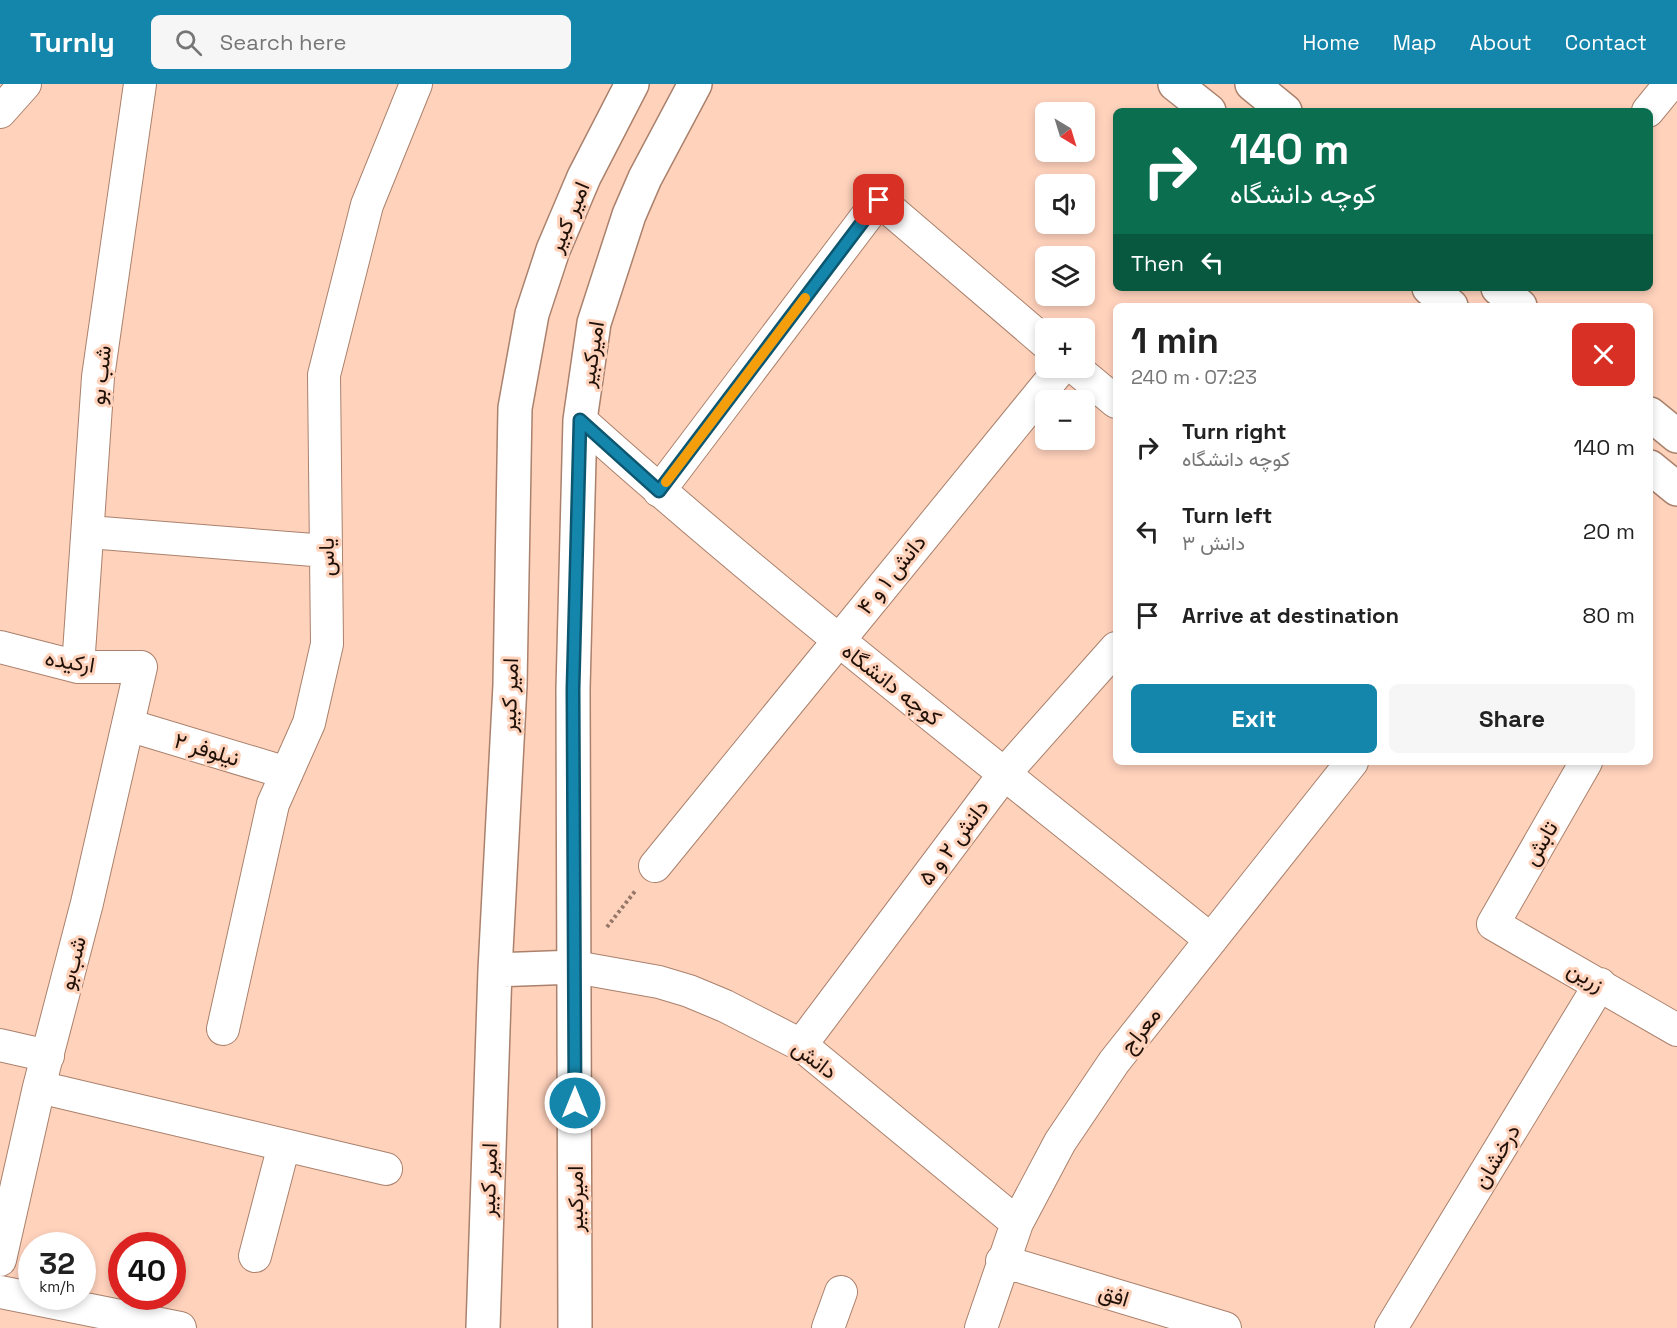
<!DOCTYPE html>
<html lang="en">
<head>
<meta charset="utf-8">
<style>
  body { margin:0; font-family:"Space Grotesk",Vazirmatn,sans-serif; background:#f6f6f6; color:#222; height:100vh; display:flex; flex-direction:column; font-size:22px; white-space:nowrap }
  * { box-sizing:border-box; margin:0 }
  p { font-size:20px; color:#767676 }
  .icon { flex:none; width:33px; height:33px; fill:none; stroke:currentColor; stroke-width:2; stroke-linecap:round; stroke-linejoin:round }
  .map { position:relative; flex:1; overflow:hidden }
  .sheet { position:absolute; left:1113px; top:219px; width:540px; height:462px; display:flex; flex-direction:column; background:#fff; border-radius:9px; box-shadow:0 3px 9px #0003 }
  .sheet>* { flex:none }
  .banner { position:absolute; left:1113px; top:24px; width:540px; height:183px; border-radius:9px; box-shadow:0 3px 9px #0003; background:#0b6e4f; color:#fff; overflow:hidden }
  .needle { width:39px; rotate:142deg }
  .controls { position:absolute; left:1035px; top:18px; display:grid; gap:12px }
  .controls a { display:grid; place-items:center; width:60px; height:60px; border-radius:9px; background:#fff; box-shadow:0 3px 9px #0003; font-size:30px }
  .speed { position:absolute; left:18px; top:1148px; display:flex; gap:12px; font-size:30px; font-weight:700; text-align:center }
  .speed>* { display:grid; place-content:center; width:78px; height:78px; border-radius:50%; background:#fff; box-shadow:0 3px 9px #0003; line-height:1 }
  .speed small { font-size:15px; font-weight:400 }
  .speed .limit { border:9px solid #d22; background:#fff; color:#111 }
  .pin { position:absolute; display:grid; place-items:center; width:51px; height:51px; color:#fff; margin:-26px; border-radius:12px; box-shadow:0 3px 9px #0006 }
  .me { position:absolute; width:66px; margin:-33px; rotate:0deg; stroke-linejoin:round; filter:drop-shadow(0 0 4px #0008) }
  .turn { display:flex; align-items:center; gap:21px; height:126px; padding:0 18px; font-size:27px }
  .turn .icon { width:78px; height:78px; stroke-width:2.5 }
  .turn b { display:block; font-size:42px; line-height:51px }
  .then { display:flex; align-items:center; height:57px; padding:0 18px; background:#0003; gap:12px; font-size:22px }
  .round { display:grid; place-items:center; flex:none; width:63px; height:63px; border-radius:9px; background:#f6f6f6 }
  .overview { display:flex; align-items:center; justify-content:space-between; height:102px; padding:0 18px }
  h1 { font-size:36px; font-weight:700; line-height:45px }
  .primary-button { display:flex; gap:12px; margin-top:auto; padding:12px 18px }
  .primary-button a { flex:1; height:69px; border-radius:9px; background:#1485ab; color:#fff; font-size:24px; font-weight:700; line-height:69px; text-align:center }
  .primary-button a+a { background:#f6f6f6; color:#222 }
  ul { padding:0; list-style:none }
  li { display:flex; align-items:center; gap:18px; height:84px; padding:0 18px }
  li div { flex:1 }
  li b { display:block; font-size:22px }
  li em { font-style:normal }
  header { display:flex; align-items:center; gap:36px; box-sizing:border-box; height:84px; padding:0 30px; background:#1485ab; color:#fff }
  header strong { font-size:28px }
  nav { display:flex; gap:33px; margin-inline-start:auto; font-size:21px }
  .search { width:420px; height:54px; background:#f6f6f6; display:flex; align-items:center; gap:15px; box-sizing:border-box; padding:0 21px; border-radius:9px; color:#767676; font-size:22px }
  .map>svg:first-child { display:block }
</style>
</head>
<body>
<header>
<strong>Turnly</strong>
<div class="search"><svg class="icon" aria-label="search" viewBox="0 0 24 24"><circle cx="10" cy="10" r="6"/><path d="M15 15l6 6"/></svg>Search here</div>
<nav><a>Home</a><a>Map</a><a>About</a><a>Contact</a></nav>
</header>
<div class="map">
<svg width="1677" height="1244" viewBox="0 0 1677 1244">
  <rect width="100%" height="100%" fill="#ffd2bc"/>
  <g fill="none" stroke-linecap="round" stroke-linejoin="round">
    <defs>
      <path id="street" d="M1648,27L1670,0
        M0,28L25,0
        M1075,284L1116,318
        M580,336C783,518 999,684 1211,856
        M659,407L879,116L1046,259
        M89,448L326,467
        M0,563L78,583H141L87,819L39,1003L0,1176
        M78,583L98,293L140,0
        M128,641L287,689
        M1586,678L1493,840L1677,946
        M655,782L1061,284
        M575,883L659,898L689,907L725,922L801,961L1017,1139
        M223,945L273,720L309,639L327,560L324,291L367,121L416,0
        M0,961L48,972
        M801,961L1005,689L1116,564
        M39,1003L386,1085
        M255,1172L284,1061
        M1002,1177L1225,1244
        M0,1208L180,1244
        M828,1244L841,1208
        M981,1244L1017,1139L1060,1058L1114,978L1352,678
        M1391,1244L1600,900"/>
      <path id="secondary" d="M1175,0L1209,27
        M1252,0L1285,27
        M1429,204L1451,222
        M1498,204L1520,222
        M1650,330L1677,352
        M1650,383L1677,405
        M495,886L575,883
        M483,1244L495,886L510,601L515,324L532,230L553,166L584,93L632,0
        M575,1244L573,605L580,336L594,239L629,131L645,94L695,0"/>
    </defs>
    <use href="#street" stroke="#aa816c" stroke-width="34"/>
    <use href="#secondary" stroke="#aa816c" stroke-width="36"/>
    <path stroke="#957667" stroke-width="4" stroke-dasharray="3 3" stroke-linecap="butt" d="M607,843L636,806"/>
    <use href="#street" stroke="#fff" stroke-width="32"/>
    <use href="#secondary" stroke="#fff" stroke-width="33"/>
  </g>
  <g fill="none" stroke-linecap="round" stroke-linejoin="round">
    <defs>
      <path id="route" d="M575,1019L573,605L580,336L659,407L879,116"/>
    </defs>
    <use href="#route" stroke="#0d566f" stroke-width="15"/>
    <use href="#route" stroke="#1485ab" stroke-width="10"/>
    <path stroke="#f59e0b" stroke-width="10" d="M666,398L805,214"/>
  </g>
  <g text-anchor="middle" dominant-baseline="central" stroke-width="6" stroke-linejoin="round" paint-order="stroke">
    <g font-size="22" fill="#1f1008" stroke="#ffd2bc">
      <text transform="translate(568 133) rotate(-67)">امیر کبیر</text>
      <text transform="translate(591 270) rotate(-81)">امیرکبیر</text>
      <text transform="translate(100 291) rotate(-84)">شب بو</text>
      <text transform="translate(326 473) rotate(-91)">یاس</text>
      <text transform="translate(891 490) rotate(-51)">دانش ۱ و ۴</text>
      <text transform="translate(70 577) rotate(9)">ارکیده</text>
      <text transform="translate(892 600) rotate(38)">کوچه دانشگاه</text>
      <text transform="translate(509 611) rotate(-88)">امیر کبیر</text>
      <text transform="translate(207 665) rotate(17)">نیلوفر ۲</text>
      <text transform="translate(953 758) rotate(-53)">دانش ۲ و ۵</text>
      <text transform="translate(1540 759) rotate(-60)">تابش</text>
      <text transform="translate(72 879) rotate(-76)">شب‌بو</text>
      <text transform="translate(1586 892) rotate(30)">زرین</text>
      <text transform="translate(1140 946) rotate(-52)">معراج</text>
      <text transform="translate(815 975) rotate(37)">دانش</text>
      <text transform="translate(1496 1072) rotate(-59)">درخشان</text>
      <text transform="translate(488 1096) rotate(-88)">امیر کبیر</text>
      <text transform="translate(575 1115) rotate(-90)">امیرکبیر</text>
      <text transform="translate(1114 1211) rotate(17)">افق</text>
    </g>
  </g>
</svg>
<div class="controls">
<a><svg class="needle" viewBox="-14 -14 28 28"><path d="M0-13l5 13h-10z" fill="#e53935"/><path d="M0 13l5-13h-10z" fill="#767676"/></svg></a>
<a><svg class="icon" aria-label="sound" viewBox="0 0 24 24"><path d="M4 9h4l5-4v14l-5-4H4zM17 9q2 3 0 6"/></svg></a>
<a><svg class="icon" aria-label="layers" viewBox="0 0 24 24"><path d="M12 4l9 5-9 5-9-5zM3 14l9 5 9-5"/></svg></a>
<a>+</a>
<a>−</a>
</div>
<div class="speed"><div>32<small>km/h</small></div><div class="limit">40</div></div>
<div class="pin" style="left:879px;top:116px;background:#d93025"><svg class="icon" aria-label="arrive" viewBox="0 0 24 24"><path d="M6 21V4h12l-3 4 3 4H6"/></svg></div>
<svg class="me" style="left:575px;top:1019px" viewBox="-20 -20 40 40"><circle r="17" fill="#1485ab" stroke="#fff" stroke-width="3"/><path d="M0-11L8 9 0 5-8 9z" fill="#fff"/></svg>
<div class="banner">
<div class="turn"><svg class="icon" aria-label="right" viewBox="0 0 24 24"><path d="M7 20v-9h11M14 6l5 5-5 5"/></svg><div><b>140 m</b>کوچه دانشگاه</div></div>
<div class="then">Then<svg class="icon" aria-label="left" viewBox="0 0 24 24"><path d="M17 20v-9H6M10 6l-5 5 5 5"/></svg></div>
</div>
<section class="sheet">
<div class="overview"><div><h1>1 min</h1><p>240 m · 07:23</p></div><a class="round" style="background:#d93025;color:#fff"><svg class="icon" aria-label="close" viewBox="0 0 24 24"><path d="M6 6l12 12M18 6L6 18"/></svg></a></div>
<ul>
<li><svg class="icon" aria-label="right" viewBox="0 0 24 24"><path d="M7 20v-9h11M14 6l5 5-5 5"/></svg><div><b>Turn right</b><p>کوچه دانشگاه</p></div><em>140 m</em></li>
<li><svg class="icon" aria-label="left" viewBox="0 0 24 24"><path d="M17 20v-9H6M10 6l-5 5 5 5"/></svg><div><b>Turn left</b><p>دانش ۳</p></div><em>20 m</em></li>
<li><svg class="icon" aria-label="arrive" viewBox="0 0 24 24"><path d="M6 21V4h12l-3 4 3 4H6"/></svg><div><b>Arrive at destination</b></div><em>80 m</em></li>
</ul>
<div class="primary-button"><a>Exit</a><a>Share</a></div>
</section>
</div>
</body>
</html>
